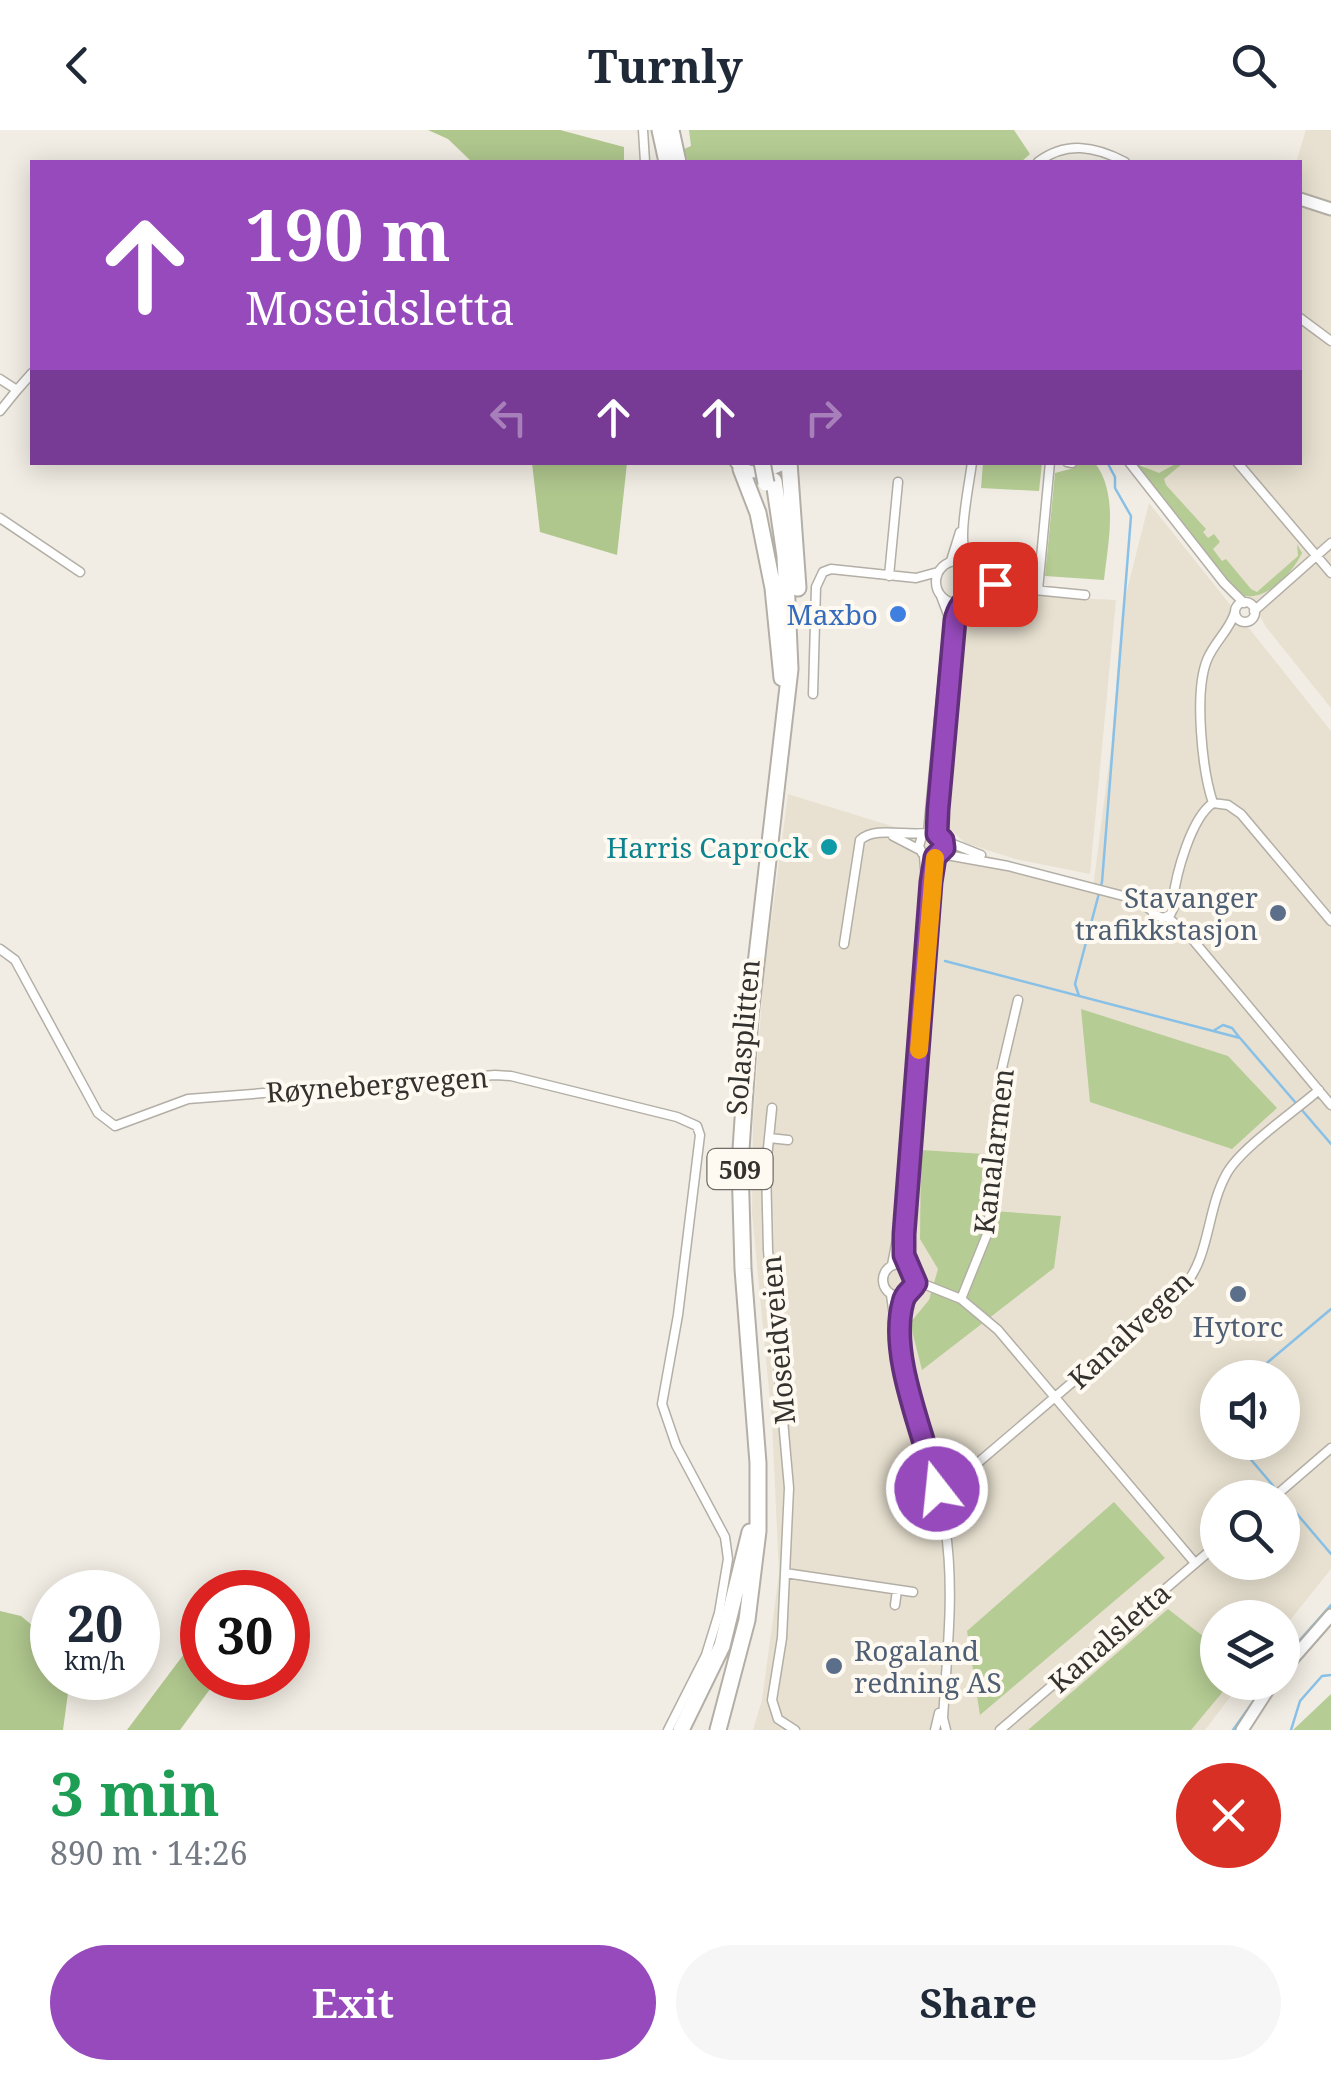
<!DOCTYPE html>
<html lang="en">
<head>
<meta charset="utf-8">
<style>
  body { margin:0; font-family:"Noto Serif",serif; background:#f6f6f7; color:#1f2937; height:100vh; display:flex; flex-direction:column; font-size:38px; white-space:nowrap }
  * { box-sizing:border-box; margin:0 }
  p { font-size:32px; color:#747a83 }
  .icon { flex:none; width:55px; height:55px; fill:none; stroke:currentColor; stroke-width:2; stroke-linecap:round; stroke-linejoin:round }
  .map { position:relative; height:1600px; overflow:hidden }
  .details { display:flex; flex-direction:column; background:#fff; flex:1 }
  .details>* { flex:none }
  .guide { position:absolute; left:30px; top:30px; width:1272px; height:305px; border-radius:0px; box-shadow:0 5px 25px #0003; background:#964abb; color:#fff; overflow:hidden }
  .fabs { position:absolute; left:1200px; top:1230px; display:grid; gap:20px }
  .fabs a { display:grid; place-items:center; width:100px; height:100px; border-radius:50%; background:#fff; box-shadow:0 5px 25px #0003; font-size:50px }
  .speed { position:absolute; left:30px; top:1440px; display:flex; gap:20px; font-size:50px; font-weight:700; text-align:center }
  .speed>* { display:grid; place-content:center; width:130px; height:130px; border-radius:50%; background:#fff; box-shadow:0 5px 25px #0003; line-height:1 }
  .speed small { font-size:25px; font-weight:400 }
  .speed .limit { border:15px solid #d22; background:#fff; color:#111 }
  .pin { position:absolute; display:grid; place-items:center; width:85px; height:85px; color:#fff; margin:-42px; border-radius:20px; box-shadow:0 5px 15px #0006 }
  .me { position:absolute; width:110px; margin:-55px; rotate:344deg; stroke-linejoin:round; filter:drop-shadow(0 0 8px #0008) }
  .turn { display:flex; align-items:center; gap:35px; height:210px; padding:0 50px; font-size:45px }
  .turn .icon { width:130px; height:130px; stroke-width:2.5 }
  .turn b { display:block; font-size:70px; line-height:85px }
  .lanes { display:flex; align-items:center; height:95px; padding:0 50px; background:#0003; justify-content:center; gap:50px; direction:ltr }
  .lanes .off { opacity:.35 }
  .round { display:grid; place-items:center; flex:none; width:105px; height:105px; border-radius:52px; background:#f6f6f7 }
  .headline { display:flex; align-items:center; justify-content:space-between; height:170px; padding:0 50px }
  h1 { font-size:60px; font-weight:700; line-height:75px; color:#1e9e55 }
  .button { display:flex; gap:20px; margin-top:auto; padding:20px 50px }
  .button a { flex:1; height:115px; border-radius:60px; background:#964abb; color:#fff; font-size:40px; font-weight:700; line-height:115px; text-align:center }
  .button a+a { background:#f6f6f7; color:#1f2937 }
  header { display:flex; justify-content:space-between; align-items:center; height:130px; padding:0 50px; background:#fff; font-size:45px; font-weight:700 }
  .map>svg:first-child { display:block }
</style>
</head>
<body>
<header><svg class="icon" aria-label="back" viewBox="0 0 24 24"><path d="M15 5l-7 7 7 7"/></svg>Turnly<svg class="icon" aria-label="search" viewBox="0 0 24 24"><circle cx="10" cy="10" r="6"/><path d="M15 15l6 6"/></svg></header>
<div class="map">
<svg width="1331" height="1600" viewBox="0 0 1331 1600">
  <rect width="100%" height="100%" fill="#f1ede4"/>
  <path fill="#e8e1d1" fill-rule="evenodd" d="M1306,0H1331V578L1266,497L1249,467L1142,333L1300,332V32H1296Z
    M1149,373L1331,601V1439L1283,1499L1282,1488H1218V1552L1241,1553L1205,1600H753L762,1570L779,1444L772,1292L752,1083L753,992L763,853L788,664L1093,758L1111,618L1122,480ZM1218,1248H1282V1312H1218ZM1218,1368H1282V1432H1218Z
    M993,464L1116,470L1090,744L1015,729L965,713L949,698L964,502L974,484Z"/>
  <path fill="#b5cc94" d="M689,0H1014L1030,24L1021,32H688L684,19L691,16Z
    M983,333H1042L1039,361L981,358Z
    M1074,333H1095C1119,365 1108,413 1104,450L1045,446L1055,343L1074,338Z
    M1134,333L1159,343L1177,333H1183L1164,349L1166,355L1206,399L1203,402L1208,408L1214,404L1220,412L1213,419L1222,431L1226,429L1251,459L1257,462L1298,426L1297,414L1302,423C1293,442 1266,473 1240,465Z
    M1081,879L1228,926L1277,978L1232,1019L1090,972Z
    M921,1020L984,1024L979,1080L1061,1086L1054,1138L922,1240L910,1193L929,1170L938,1139L920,1109Z
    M1114,1372L1165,1428L980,1585L967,1501Z
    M1168,1479L1217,1517L1218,1552L1230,1553L1191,1600H1028Z
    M1331,1564V1600H1293Z"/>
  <path fill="#afc68d" d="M428,0H560L624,17V32H472L448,9Z
    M532,333H627L617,425L540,402Z
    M0,1481L21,1486L52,1512V1548H70L63,1600H0Z
    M184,1524L199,1537L202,1548H207L213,1555L180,1600H127Z"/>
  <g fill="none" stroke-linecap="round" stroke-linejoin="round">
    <path stroke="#88c0e7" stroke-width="2.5" d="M945,831L1240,908L1331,1014
      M1079,866L1075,854L1102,752L1131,386L1115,358V347L1107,332
      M1213,901L1223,895L1232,898L1239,907
      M1249,1248L1331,1179
      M1218,1275L1215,1285L1218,1290
      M1236,1312L1331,1424
      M1282,1530L1331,1475
      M1233,1600L1260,1562
      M1291,1600L1300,1571L1322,1546L1331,1545"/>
    <defs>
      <path id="street" d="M643,0L645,32
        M1038,32C1066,11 1095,16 1125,32
        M1300,188L1331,211
        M0,249L17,260L0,281
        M17,260L32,243
        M1067,332L1072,333
        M1129,332L1224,453L1244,473
        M1237,332L1331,443
        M0,388L80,442
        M951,431L960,402
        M936 452a21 21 0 1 1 42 0a21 21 0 1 1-42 0Z
        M968,434C956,412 969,358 972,332
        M889,446L898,352
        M1038,460L1050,332
        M975,462L1004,457L1085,465
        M1235 482a10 10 0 1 1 20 0a10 10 0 1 1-20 0Z
        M1254,481L1331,413
        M813,564L816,457L823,442L831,439L916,448L938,442
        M1213,673C1202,640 1194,562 1207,530C1214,512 1230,500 1235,482
        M1213,673L1228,675L1241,684L1331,791
        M928,703L949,487L941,466
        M937,704L955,490L960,473
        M893,706L920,720
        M943,710L981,725
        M941,724L1008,736L1135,769L1151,780
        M1135,769L1168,765L1175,775L1170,785L1163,788L1153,784L1151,777L1154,767
        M1173,770C1176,744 1191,688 1213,673
        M1167,787L1188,804L1331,975
        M844,814L860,710C877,695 909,708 933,702L943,709L941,724L930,728L922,723L919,716L922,706
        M0,819L15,830L98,983L115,996L188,969L495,945L511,946L677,987L697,996L700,1005L678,1185L662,1274L676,1315L725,1407L728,1429L719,1483L706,1525L668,1600
        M772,978L766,1038L768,1120L789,1358L782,1508L772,1570L778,1589L795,1600
        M908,990L926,751L924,726
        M769,1008L788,1010
        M883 1150a16 16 0 1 1 32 0a16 16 0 1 1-32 0Z
        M892,1135L899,1099
        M909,1137L904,1125V1104L935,727
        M914,1144L926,1155L961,1169L998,1200L1195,1433
        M891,1165L896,1200
        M905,1165C883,1225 935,1333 945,1396C955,1459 947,1524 943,1588L946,1600
        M961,1169L988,1102L1002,938L1018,870
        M898,1229L915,1303
        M953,1354L1183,1158C1211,1125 1206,1080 1227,1043C1241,1018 1295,981 1319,960
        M1273,1368L1331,1318
        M785,1443L913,1462
        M895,1475L897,1460
        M935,1600L939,1583
        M1000,1600L1218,1414"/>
      <path id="secondary" d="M1300,69L1331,79
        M736,332C748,349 771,341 786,332
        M1282,1541L1331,1485
        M1242,1600L1273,1552"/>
      <path id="highway" d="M660,0L667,32
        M671,0L678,32
        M789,332L798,458
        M741,339L758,383L773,458L782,548
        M681,1600L722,1516L750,1402
        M718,1600L747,1490L758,1401V1333L743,1139L740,1034L750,886L790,539L785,426L774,351"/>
    </defs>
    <use href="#street" stroke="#b3afa6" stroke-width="11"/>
    <use href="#secondary" stroke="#b3afa6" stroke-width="15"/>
    <use href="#highway" stroke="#b3afa6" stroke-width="19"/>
    <use href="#street" stroke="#fff" stroke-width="8"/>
    <use href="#secondary" stroke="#fff" stroke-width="11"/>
    <use href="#highway" stroke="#fff" stroke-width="15"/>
    <defs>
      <path id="highway-bridge" d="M762,332L766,353"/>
    </defs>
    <use href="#highway-bridge" stroke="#b3afa6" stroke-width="19" stroke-linecap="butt"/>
    <use href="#highway-bridge" stroke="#fff" stroke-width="15"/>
  </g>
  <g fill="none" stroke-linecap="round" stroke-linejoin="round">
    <defs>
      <path id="route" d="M937,1359C925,1305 888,1226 903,1172C905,1162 912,1161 916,1153L904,1125V1104L931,752L935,727L944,718L943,710L937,704L938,680L955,490C961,464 980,460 1004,457L995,454"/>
    </defs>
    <use href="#route" stroke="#62307a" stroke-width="25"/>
    <use href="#route" stroke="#964abb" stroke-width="18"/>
    <path stroke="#f59e0b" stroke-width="18" d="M919,920L935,728"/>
  </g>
  <circle fill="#3f7fe0" stroke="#fffaf1" stroke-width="4" cx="898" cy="484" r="10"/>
  <circle fill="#0f9aa8" stroke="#fffaf1" stroke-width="4" cx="829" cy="717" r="10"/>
  <g fill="#5c6f8a" stroke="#fffaf1" stroke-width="4">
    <circle cx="1278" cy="783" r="10"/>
    <circle cx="1238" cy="1164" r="10"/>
    <circle cx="834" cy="1536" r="10"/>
  </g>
  <g text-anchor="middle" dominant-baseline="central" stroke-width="8" stroke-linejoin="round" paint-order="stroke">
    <rect fill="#fffaf1" stroke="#716e69" stroke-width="2.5" x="707.5" y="1019" width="65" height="40" rx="8"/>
    <g font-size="25" font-weight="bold" fill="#34322f">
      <text x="740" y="1039">509</text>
    </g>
    <g font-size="28" fill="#366cbe" stroke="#fffaf1" text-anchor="end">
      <text x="878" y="484">Maxbo</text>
    </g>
    <g font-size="28" fill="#0d838f" stroke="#fffaf1" text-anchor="end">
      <text x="809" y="717">Harris Caprock</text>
    </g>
    <g font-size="28" fill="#4e5e75" stroke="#fffaf1" text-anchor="end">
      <text x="1258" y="767">Stavanger<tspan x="1258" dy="32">trafikkstasjon</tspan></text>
      <text x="1238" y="1196" text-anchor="middle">Hytorc</text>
      <text x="854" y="1520" text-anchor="start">Rogaland<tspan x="854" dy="32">redning AS</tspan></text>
    </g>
    <g font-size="28" fill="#34322f" stroke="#fffaf1">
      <text transform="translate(742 907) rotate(-85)">Solasplitten</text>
      <text transform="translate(377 954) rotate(-4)">Røynebergvegen</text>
      <text transform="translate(993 1021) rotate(-83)">Kanalarmen</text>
      <text transform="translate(1130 1199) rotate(-43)">Kanalvegen</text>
      <text transform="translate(777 1210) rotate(-95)">Moseidveien</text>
      <text transform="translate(1109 1507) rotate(-41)">Kanalsletta</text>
    </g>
  </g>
</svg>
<div class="fabs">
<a><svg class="icon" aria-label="sound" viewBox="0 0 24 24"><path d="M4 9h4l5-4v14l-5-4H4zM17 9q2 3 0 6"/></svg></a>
<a><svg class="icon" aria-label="search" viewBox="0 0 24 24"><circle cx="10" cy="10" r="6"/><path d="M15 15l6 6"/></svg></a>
<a><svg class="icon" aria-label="layers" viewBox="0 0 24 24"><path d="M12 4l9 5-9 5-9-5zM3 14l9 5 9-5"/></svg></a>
</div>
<div class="speed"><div>20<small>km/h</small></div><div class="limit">30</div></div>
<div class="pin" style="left:995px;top:454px;background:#d93025"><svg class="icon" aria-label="arrive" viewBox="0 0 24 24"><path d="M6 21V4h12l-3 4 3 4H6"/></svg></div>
<svg class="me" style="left:937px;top:1359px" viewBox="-20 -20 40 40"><circle r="17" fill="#964abb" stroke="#fff" stroke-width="3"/><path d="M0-11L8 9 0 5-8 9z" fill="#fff"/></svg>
<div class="guide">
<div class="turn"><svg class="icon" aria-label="ahead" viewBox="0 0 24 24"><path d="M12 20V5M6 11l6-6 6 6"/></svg><div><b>190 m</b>Moseidsletta</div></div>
<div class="lanes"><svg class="icon off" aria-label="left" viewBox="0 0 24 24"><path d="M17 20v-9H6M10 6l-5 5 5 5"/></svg><svg class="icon" aria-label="ahead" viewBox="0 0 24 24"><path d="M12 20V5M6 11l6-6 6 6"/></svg><svg class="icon" aria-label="ahead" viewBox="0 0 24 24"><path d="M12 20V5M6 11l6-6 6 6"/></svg><svg class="icon off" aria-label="right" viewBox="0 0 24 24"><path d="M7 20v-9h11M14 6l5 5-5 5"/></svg></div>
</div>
</div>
<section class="details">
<div class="headline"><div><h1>3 min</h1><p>890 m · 14:26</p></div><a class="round" style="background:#d93025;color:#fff"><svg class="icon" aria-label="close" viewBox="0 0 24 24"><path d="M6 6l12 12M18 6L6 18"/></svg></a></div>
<div class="button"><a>Exit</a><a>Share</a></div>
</section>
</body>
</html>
